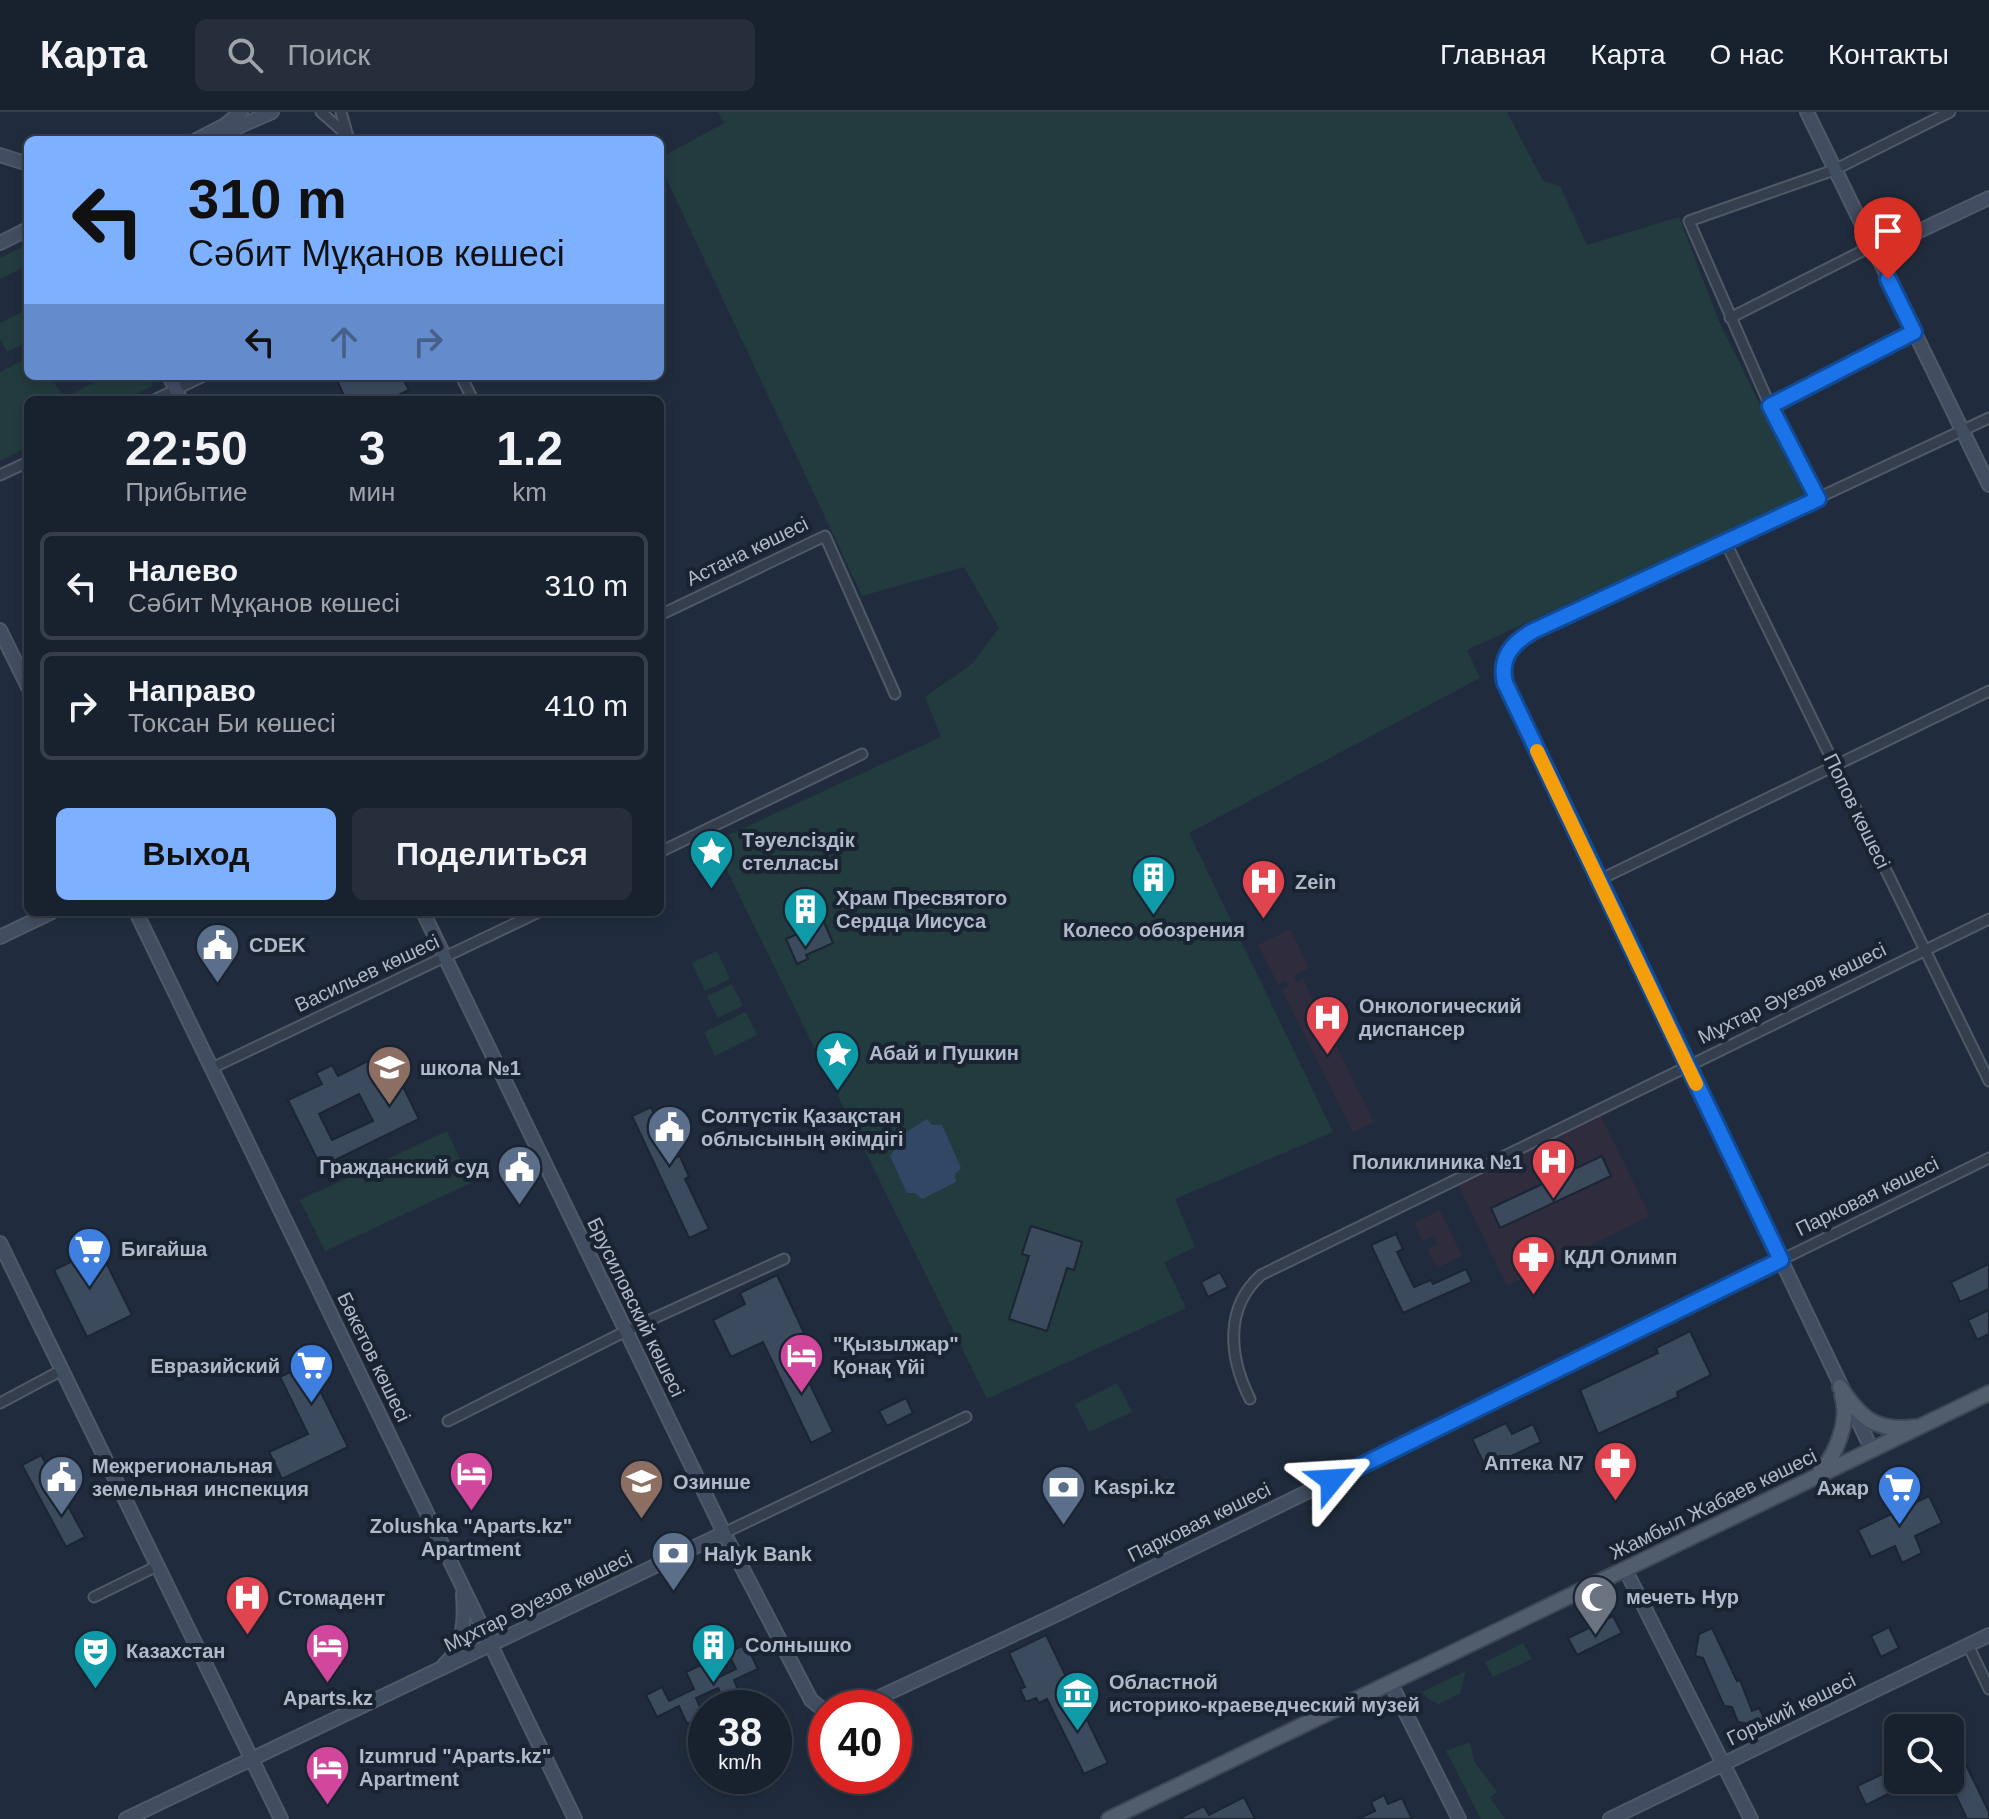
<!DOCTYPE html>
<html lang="ru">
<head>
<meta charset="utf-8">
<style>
  body { margin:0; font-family:Helvetica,sans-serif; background:#252e3a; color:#f1f3f6; height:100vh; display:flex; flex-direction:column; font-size:30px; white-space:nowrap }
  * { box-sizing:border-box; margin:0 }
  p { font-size:26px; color:#9fa3aa }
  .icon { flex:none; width:44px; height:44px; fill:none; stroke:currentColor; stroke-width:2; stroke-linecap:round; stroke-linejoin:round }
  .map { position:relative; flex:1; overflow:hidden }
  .sheet { position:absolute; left:24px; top:284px; width:640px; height:520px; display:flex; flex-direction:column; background:#18212e; border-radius:12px; box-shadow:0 4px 12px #0003,0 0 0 2px #363e4a }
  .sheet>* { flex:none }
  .top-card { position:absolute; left:24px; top:24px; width:640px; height:244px; border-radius:12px; box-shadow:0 4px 12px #0003,0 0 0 2px #363e4a; background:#7db0ff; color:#111; overflow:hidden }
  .fabs { position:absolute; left:1884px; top:1602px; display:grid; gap:16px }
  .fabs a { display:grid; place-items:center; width:80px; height:80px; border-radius:12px; background:#18212e; box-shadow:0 4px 12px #0003,0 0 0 2px #363e4a; font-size:40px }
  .speed { position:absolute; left:688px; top:1578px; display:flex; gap:16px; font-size:40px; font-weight:700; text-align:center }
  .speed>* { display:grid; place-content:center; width:104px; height:104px; border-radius:50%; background:#18212e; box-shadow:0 4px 12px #0003,0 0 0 2px #363e4a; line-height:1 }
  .speed small { font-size:20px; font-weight:400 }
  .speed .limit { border:12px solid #d22; background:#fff; color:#111 }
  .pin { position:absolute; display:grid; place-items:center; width:68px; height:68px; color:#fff; margin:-82px -34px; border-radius:50% 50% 50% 0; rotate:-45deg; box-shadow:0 0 8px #0007 }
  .pin .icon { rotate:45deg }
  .me { position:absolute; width:88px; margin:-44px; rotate:63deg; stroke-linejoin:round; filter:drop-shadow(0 0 6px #0008) }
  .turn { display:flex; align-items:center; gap:28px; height:168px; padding:0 32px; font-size:36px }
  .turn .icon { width:104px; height:104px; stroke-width:2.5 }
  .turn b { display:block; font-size:56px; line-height:68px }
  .lanes { display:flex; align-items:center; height:76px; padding:0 32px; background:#0003; justify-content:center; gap:40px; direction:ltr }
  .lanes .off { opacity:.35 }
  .eta { display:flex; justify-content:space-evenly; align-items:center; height:136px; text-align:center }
  .eta b { font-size:48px; font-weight:700; line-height:56px }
  .cta { display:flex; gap:16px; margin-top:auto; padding:16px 32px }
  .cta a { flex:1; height:92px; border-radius:12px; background:#7db0ff; color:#111; font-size:32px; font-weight:700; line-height:92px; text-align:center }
  .cta a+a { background:#252e3a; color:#f1f3f6 }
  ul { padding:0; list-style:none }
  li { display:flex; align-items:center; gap:24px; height:108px; margin:0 16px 12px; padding:0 16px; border:4px solid #363e4a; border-radius:12px }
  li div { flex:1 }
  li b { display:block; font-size:30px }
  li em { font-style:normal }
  header { display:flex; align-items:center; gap:48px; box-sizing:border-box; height:112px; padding:0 40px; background:#18212e; border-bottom:2px solid #363e4a }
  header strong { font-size:38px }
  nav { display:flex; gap:44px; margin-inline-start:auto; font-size:28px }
  .search { width:560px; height:72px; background:#252e3a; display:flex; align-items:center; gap:20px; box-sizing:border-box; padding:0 28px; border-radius:12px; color:#9fa3aa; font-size:30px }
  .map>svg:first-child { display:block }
</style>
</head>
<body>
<header>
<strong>Карта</strong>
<div class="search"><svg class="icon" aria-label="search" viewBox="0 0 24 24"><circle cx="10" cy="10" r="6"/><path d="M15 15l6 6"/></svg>Поиск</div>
<nav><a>Главная</a><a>Карта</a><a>О нас</a><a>Контакты</a></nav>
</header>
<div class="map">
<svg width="1989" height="1707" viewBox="0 0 1989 1707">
  <rect width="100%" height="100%" fill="#202c3d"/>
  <path fill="#2e2c3d" d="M1290,817L1309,856L1294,864L1297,870L1303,867L1374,1010L1353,1020L1282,878L1289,874L1286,868L1278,872L1258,833Z
    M1601,1004L1650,1104L1507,1174L1458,1073Z
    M1440,1098L1462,1144L1437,1156L1427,1137L1438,1132L1434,1124L1423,1129L1414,1111Z"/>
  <path fill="#223b3e" d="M718,0H1507L1543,69L1560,74L1587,133L1679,105L1718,207L1804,383L1467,538L1480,566L1189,721L1333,1020L1175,1087L1195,1135L1164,1150L1186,1196L987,1287L713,730L941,625L925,585L972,552L999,516L964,455L862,484L660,53V46L724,11Z
    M28,132V153L0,167V146Z
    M28,197V230L7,240L0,227V211Z
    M28,246V264H51L64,286L106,264H148L153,274L123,288H28V335L0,349V260Z
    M717,839L730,867L705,879L692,851Z
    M732,872L743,894L718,906L707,884Z
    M746,900L757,923L715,944L704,920Z
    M447,1019L471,1071L325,1139L300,1088Z
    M1117,1271L1132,1300L1089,1320L1075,1292Z
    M1523,1531L1532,1547L1493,1565L1485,1550Z
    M1466,1559L1460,1582L1439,1592L1428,1587L1422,1580Z
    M1470,1630L1474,1649L1497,1680L1490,1685L1505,1707H1481L1446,1639Z"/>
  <path fill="#314766" d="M927,1007L932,1013H942L961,1056L955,1062L956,1070L922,1087L915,1081H907L890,1044L896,1036L895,1027Z"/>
  <path fill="#3b4a5d" stroke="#1b2533" stroke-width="2" fill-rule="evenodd" d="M335,264H402L409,278L388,288H346Z
    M824,810L833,831L806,843L808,847L797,852L786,827Z
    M386,940L419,1007L321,1055L288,988L322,972L316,961L332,953L338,964ZM359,982L373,1009L332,1028L319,1002Z
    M651,995L675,1046L680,1044L689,1065L685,1067L709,1117L689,1126L632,1004Z
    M1602,1044L1611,1064L1500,1116L1491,1096Z
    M1031,1114L1082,1130L1074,1158L1067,1156L1047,1219L1009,1207L1029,1144L1022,1142Z
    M1396,1122L1403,1137L1397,1140L1414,1175L1431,1168L1433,1172L1466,1157L1472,1170L1403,1201L1371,1133Z
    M99,1136L132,1203L87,1225L54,1158Z
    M1989,1152V1177L1960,1190L1951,1170Z
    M1220,1160L1228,1175L1208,1185L1201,1170Z
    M777,1163L811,1236L796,1243L833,1320L811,1331L763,1230L731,1245L713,1208L745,1192L740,1181Z
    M1989,1198V1222L1977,1228L1968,1208Z
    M1690,1219L1711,1263L1677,1280L1678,1285L1598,1322L1580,1278L1658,1241L1656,1236Z
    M307,1252L348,1335L282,1367L269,1340L308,1322L280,1265Z
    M906,1286L913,1301L887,1314L879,1299Z
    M1506,1311L1512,1322L1533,1312L1541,1330L1486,1356L1472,1327Z
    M41,1343L52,1363L60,1359L70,1378L62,1383L85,1425L66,1435L22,1353Z
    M1929,1384L1942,1411L1915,1424L1922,1441L1902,1451L1895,1434L1871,1445L1858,1418Z
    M1613,1504L1622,1521L1577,1543L1568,1526Z
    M1889,1515L1899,1536L1881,1545L1871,1524Z
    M1712,1516L1737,1569L1740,1568L1752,1599L1759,1596L1765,1607L1753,1613L1738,1610L1732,1595L1724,1594L1703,1546L1695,1544L1699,1522Z
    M1046,1523L1108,1651L1084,1662L1047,1587L1039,1591L1036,1586L1026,1590L1020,1577L1025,1575L1009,1541Z
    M746,1532L758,1557L734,1568L741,1585L726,1592L718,1576L696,1586L704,1604L687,1612L679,1594L657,1605L646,1583L662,1575L669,1589L694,1577L686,1560L703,1552L711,1569L736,1557L728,1541Z
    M1950,1620L1989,1700V1707H1967L1950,1671Z
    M1898,1655V1668H1917L1866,1693L1857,1674Z
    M1384,1683L1388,1692L1402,1686L1412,1707H1358L1375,1699L1371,1690Z
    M1244,1685L1255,1707H1178L1204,1694L1209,1703Z"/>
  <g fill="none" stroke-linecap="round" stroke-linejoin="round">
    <defs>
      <path id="street" d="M321,0L346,22
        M341,0L349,28
        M1730,206L1872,134
        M461,264L473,288
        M154,288L204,264
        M1770,294L1914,220
        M1989,306L1533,519C1513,531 1499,546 1505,571L1781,1148L1989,1046
        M0,363L28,350
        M1818,387L1770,294L1689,109L1834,58L1950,0
        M1725,429L1989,969
        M660,503L825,424L895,582
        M660,740L862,642
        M1599,768L1989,579
        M212,956L539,800
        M1250,1287C1229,1245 1224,1196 1261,1163L1989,807
        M0,1291L62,1258
        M448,1309L626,1219L784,1147
        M724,1421L966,1305
        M94,1485L157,1454
        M1968,1533L1989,1577"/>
      <path id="secondary" d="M1807,0L1989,373
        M196,28L225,13L241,0
        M209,28L272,0
        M0,43L28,52
        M0,131L28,117
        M1875,140L1989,86
        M169,264L181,288
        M0,518L28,575
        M136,800L575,1707
        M423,800L724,1421L811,1588L826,1600
        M0,825L52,800
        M0,1131L281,1707
        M1625,1457L1751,1707
        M443,1554C464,1536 465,1508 463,1482
        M1390,1570L1459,1707
        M856,1596L1060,1501L1781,1148L1872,1338
        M126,1707L724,1421
        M1610,1707L1989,1523"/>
      <path id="primary" d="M1840,1275C1861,1306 1875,1320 1914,1315
        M1820,1360C1837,1341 1850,1308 1842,1283
        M1109,1707L1989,1281"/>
    </defs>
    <use href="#street" stroke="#4f5967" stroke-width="13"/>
    <use href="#secondary" stroke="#4f5967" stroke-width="16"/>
    <use href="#primary" stroke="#3d4756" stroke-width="18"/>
    <use href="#street" stroke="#343e4d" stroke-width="9"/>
    <use href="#secondary" stroke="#414d60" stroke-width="12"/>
    <use href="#primary" stroke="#515d6d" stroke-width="14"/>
  </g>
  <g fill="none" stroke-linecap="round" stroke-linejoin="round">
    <defs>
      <path id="route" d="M1332,1368L1781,1148L1505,571C1499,546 1512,531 1533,519L1818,387L1770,294L1914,220L1888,167"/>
    </defs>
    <use href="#route" stroke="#114b97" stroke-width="20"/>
    <use href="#route" stroke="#1a73e8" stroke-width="14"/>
    <path stroke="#f59e0b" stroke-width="14" d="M1537,639L1696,972"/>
  </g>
  <defs>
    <symbol id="sight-pin" viewBox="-11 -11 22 30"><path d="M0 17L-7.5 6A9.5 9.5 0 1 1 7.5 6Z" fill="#0f9aa8" stroke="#192331"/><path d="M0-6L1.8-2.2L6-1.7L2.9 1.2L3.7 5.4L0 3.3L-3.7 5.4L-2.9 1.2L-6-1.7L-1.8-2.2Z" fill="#fff"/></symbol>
    <symbol id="building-pin" viewBox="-11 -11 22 30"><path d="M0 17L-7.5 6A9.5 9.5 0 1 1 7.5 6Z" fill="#0f9aa8" stroke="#192331"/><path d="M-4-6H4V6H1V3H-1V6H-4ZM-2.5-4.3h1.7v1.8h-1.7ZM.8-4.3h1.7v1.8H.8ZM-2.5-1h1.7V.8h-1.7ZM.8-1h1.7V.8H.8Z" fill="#fff"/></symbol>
    <symbol id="hospital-pin" viewBox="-11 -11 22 30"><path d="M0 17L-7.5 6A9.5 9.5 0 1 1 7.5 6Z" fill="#e0444e" stroke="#192331"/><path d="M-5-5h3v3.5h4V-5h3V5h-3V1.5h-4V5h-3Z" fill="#fff"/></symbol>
    <symbol id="civic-pin" viewBox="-11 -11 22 30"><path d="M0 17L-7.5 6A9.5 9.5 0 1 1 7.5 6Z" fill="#5c6f8a" stroke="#192331"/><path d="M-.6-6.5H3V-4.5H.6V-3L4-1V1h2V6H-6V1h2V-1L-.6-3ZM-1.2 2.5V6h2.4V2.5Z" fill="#fff"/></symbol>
    <symbol id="school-pin" viewBox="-11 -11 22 30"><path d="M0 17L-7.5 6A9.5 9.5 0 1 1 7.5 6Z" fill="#8d6e63" stroke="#192331"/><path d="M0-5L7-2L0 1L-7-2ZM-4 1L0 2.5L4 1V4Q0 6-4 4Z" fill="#fff"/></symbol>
    <symbol id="supermarket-pin" viewBox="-11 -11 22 30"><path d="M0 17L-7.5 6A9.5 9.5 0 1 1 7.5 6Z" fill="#3f7fe0" stroke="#192331"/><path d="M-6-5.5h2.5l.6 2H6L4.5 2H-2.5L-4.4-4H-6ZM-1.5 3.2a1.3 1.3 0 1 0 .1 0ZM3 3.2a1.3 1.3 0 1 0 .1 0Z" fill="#fff"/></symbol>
    <symbol id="pharmacy-pin" viewBox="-11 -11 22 30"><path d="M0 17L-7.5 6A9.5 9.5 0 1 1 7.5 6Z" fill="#e0444e" stroke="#192331"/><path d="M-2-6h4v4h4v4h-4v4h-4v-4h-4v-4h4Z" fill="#fff"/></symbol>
    <symbol id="hotel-pin" viewBox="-11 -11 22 30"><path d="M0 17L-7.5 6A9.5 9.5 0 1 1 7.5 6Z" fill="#d1479c" stroke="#192331"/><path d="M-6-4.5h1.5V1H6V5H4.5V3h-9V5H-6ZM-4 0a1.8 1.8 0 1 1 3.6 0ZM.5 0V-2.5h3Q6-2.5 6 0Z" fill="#fff"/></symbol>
    <symbol id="bank-pin" viewBox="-11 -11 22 30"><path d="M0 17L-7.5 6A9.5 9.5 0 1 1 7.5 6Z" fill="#5c6f8a" stroke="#192331"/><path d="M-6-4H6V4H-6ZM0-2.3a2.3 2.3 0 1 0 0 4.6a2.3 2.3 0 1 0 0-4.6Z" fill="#fff"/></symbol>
    <symbol id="mosque-pin" viewBox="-11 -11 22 30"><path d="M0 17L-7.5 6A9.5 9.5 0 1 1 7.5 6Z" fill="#6b7280" stroke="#192331"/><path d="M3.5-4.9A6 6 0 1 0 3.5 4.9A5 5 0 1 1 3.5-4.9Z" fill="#fff"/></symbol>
    <symbol id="theatre-pin" viewBox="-11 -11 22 30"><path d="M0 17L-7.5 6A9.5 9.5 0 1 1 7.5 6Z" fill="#0f9aa8" stroke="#192331"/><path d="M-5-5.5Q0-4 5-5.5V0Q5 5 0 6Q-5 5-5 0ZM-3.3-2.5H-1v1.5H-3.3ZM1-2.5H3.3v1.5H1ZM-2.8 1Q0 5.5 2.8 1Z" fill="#fff"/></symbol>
    <symbol id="museum-pin" viewBox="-11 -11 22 30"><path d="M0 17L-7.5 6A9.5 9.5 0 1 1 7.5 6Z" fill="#0f9aa8" stroke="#192331"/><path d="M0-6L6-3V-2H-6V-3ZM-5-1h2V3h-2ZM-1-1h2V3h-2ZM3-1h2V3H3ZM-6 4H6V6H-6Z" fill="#fff"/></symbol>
  </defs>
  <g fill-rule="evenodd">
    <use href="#sight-pin" x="686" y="714" width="51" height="69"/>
    <use href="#building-pin" x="1128" y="740" width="51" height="69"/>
    <use href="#hospital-pin" x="1238" y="744" width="51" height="69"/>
    <use href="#building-pin" x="780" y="772" width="51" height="69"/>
    <use href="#civic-pin" x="192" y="808" width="51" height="69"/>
    <use href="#hospital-pin" x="1302" y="880" width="51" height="69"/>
    <use href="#sight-pin" x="812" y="916" width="51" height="69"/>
    <use href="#school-pin" x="364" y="930" width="51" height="69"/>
    <use href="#civic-pin" x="644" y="990" width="51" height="69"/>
    <use href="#hospital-pin" x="1528" y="1024" width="51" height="69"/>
    <use href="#civic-pin" x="494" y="1030" width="51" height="69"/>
    <use href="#supermarket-pin" x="64" y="1112" width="51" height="69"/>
    <use href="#pharmacy-pin" x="1508" y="1120" width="51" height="69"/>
    <use href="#hotel-pin" x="776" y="1218" width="51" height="69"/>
    <use href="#supermarket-pin" x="286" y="1228" width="51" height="69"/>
    <use href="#pharmacy-pin" x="1590" y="1326" width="51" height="69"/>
    <use href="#hotel-pin" x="446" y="1336" width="51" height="69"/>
    <use href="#civic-pin" x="36" y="1340" width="51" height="69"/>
    <use href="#school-pin" x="616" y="1344" width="51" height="69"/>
    <use href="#bank-pin" x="1038" y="1350" width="51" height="69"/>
    <use href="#supermarket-pin" x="1874" y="1350" width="51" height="69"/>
    <use href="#bank-pin" x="648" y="1416" width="51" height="69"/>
    <use href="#mosque-pin" x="1570" y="1460" width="51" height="69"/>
    <use href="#hospital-pin" x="222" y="1460" width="51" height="69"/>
    <use href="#building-pin" x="688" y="1508" width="51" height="69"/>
    <use href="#hotel-pin" x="302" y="1508" width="51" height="69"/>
    <use href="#theatre-pin" x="70" y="1514" width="51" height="69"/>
    <use href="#museum-pin" x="1052" y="1556" width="51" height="69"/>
    <use href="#hotel-pin" x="302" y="1630" width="51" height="69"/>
  </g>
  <g text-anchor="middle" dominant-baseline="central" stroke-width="8" stroke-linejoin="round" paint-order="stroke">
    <g font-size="20" fill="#afb9c9" stroke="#192331">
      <text transform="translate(747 439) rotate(-26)">Астана көшесі</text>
      <text transform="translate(1857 699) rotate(64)">Попов көшесі</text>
      <text transform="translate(367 861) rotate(-25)">Васильев көшесі</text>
      <text transform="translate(1792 881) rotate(-26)">Мұхтар Әуезов көшесі</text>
      <text transform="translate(1867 1084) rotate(-26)">Парковая көшесі</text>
      <text transform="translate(636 1195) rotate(64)">Брусиловский көшесі</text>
      <text transform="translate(374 1245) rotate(64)">Бөкетов көшесі</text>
      <text transform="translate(1713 1392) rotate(-26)">Жамбыл Жабаев көшесі</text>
      <text transform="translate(1199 1410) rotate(-26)">Парковая көшесі</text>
      <text transform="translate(538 1489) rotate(-26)">Мұхтар Әуезов көшесі</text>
      <text transform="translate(1791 1597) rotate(-26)">Горький көшесі</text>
    </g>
    <g font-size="20" font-weight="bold" fill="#afb9c9" stroke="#192331" text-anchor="start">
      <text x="742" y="728">Тәуелсіздік<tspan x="742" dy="23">стелласы</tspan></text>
      <text x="1295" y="770">Zein</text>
      <text x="836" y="786">Храм Пресвятого<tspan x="836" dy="23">Сердца Иисуса</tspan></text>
      <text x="1154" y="818" text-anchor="middle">Колесо обозрения</text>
      <text x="249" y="833">CDEK</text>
      <text x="1359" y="894">Онкологический<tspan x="1359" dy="23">диспансер</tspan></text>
      <text x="869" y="941">Абай и Пушкин</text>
      <text x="420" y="956">школа №1</text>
      <text x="701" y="1004">Солтүстік Қазақстан<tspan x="701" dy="23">облысының әкімдігі</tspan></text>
      <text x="1523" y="1050" text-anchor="end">Поликлиника №1</text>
      <text x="489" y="1055" text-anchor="end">Гражданский суд</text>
      <text x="121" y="1137">Бигайша</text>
      <text x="1564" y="1145">КДЛ Олимп</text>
      <text x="833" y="1232">"Қызылжар"<tspan x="833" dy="23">Қонақ Үйі</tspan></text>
      <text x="280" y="1254" text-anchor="end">Евразийский</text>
      <text x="1584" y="1351" text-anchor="end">Аптека N7</text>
      <text x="92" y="1354">Межрегиональная<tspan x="92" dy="23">земельная инспекция</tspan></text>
      <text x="673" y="1370">Озинше</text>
      <text x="1094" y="1375">Kaspi.kz</text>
      <text x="1869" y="1376" text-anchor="end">Ажар</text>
      <text x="471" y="1414" text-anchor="middle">Zolushka "Aparts.kz"<tspan x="471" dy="23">Apartment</tspan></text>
      <text x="704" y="1442">Halyk Bank</text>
      <text x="1626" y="1485">мечеть Нур</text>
      <text x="278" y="1486">Стомадент</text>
      <text x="745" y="1533">Солнышко</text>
      <text x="126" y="1539">Казахстан</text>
      <text x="1109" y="1570">Oбластной<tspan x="1109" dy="23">историко-краеведческий музей</tspan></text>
      <text x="328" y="1586" text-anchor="middle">Aparts.kz</text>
      <text x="359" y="1644">Izumrud "Aparts.kz"<tspan x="359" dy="23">Apartment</tspan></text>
    </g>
  </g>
</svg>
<div class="fabs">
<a><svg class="icon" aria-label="search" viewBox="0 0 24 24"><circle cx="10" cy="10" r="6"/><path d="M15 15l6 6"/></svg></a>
</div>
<div class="speed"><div>38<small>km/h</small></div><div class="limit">40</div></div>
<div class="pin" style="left:1888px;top:167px;background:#d93025"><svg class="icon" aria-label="arrive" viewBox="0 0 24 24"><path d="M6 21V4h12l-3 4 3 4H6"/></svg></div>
<svg class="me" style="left:1332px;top:1368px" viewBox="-20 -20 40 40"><path d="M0-17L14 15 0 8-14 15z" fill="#1a73e8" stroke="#fff" stroke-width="4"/></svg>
<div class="top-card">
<div class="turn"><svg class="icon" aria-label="left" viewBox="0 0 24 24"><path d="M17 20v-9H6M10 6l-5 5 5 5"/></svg><div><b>310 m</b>Сәбит Мұқанов көшесі</div></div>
<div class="lanes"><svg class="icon" aria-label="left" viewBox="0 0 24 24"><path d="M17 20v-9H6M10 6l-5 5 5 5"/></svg><svg class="icon off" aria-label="ahead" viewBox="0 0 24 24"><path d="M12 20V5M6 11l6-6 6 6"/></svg><svg class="icon off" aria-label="right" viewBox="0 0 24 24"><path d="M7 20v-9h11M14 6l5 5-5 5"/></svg></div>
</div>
<section class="sheet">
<div class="eta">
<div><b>22:50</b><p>Прибытие</p></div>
<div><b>3</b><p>мин</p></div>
<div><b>1.2</b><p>km</p></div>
</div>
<ul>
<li><svg class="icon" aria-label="left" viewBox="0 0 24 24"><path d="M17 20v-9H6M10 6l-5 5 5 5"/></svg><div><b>Налево</b><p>Сәбит Мұқанов көшесі</p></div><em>310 m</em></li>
<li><svg class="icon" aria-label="right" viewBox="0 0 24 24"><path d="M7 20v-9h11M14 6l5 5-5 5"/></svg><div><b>Направо</b><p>Токсан Би көшесі</p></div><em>410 m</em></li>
</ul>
<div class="cta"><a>Выход</a><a>Поделиться</a></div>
</section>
</div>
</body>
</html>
